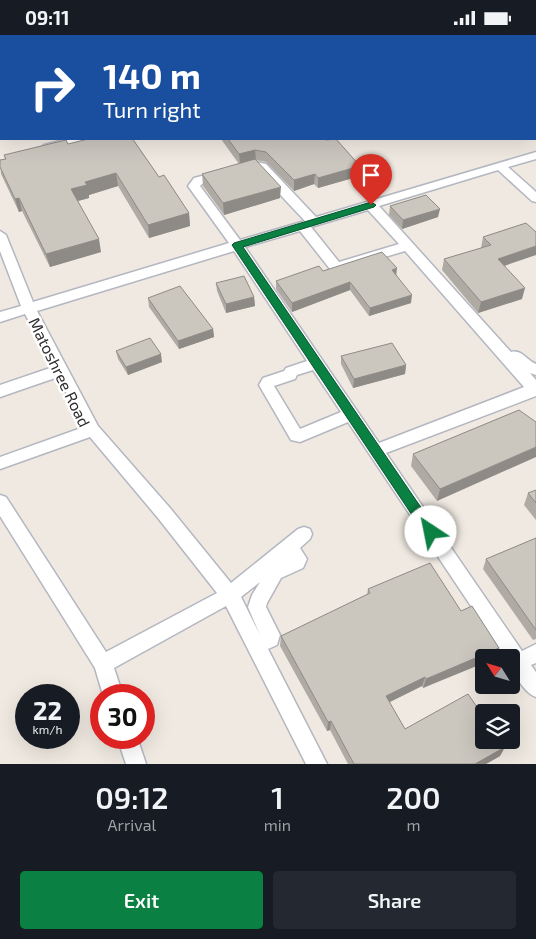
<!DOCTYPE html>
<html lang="en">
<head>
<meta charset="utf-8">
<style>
  body { margin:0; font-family:"Exo 2",sans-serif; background:#242831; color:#f1f3f6; height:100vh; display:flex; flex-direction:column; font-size:19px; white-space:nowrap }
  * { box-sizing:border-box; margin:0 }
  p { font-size:16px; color:#9ea1a6 }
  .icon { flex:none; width:28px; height:28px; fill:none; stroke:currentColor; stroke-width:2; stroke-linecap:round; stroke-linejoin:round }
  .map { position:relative; height:729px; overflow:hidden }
  .drawer { display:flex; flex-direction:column; background:#171b24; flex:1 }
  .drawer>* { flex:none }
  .guide { position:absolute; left:0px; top:0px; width:536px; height:105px; box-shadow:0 5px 20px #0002; background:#1a4fa0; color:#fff; overflow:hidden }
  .needle { width:32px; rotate:307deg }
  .fabs { position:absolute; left:475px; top:614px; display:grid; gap:10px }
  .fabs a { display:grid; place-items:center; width:45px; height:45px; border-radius:5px; background:#171b24; box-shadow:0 5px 20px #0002; font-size:25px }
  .speed { position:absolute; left:15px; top:649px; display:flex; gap:10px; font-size:25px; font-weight:700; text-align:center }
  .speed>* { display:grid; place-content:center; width:65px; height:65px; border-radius:50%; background:#171b24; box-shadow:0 5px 20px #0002; line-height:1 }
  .speed small { font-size:12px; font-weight:400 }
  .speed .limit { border:8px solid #d22; background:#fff; color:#111 }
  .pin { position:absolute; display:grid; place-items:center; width:42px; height:42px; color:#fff; margin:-51px -21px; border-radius:50% 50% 50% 0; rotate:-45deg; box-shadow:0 0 5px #0007 }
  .pin .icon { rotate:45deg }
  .me { position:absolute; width:55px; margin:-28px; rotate:326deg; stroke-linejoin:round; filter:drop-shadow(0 0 4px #0008) }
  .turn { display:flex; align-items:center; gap:18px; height:105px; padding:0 20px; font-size:22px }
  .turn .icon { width:65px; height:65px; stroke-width:2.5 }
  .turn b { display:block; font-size:35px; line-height:42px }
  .eta { display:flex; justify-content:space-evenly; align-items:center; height:85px; text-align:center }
  .eta b { font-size:30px; font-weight:600; line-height:35px }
  .button { display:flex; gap:10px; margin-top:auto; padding:10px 20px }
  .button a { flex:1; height:58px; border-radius:5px; background:#0b8043; color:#fff; font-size:20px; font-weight:600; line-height:58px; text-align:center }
  .button a+a { background:#242831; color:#f1f3f6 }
  .status { display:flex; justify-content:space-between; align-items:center; height:35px; padding:0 25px; background:#171b24; direction:ltr }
  .status svg { height:14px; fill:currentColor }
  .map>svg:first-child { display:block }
</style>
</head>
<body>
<div class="status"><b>09:11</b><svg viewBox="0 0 49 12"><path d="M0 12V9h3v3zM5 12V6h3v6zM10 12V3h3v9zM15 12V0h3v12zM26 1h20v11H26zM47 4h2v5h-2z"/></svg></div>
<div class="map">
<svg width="536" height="729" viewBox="0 0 536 729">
  <rect width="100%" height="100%" fill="#efe9e1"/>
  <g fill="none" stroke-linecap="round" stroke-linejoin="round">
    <defs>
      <path id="minor" d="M0,85H1V91H0Z
        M68,104H87L85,106L48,115L42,112L44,110Z
        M536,117V124L508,132L536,157V167L532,166L498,135L379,171L511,317C522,314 526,325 536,329V340L530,338L536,345V361L386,418L522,616L536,609V628L531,630L536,637V662C523,657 511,636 511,622H505L348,387L300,407L291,405L259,350L263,343L284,336L286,333L307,326L234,216L37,276L98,391L170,473L231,548L298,494L304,492L310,494L312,499L310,504L300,513L307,524L303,533L281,543L267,568L266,572L280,600L277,610L268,614L327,729H306L226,571L114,633L123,660H103L95,633L0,481V460L6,462L106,617L217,558L158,483L90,402L0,434V422L84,392L58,342L0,362V350L53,332L25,279L0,287V277L21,271L0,216V196L6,200L33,267L229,208L188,151L194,143L256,127L266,129L316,182ZM256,134L305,186L240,205L200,151L202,149ZM368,175L399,209L339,227L311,192ZM300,196L330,234L338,236L405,216L524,352L379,408L245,212ZM313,335L341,377L300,394L274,351L295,344L297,340ZM260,547L252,560L248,572L260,600L241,562Z
        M117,702H137L146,729H126Z"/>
    </defs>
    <use href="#minor" stroke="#b4b7c1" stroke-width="3"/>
    <use href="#minor" fill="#fff" fill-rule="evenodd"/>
  </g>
  <path fill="#afaba4" d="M316,0H332L331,1H316Z
    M221,104H325L360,131V141L318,153L314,149L294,156L266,127L256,125L280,163L224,180L203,151L202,139L239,129Z
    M134,106L159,142L189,178L190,191L149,203L118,151L89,160V163L78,166L101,217L50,232L22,176L19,177L1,139L0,125L5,124L4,120L68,109Z
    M390,171L438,182L402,194L389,180Z
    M526,188L505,231L522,264L478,278L442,235L444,224L481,213L483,202Z
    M323,236L396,239L411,268L369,281L350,255L292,277L276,254V246Z
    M216,248L254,262L255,271L226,278L217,256Z
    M148,263L213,294L214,302L179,314L149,272Z
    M116,316L162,327L128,340L118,324Z
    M341,321L406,330L405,339L353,353L341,329Z
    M519,375L437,466L411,431L413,419Z
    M536,455V485L524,470L528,458Z
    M536,503V604L533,605L483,534L486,524Z
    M368,554L461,576L499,613L495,622H484L423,653L422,651L389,667L405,694L505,712L500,721L486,729H348L330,695L327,696L280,611L281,601L367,560Z"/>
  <path fill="#8e8b86" d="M255,115L256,125L240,129L239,119Z
    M360,131V141L318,153V143Z
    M116,138L118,151L89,160V163L74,167L71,154L85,147Z
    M315,139L314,149L294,156V145Z
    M281,152L280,163L224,180L223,168Z
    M19,163L22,176L19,177L15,164Z
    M440,174L438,182L402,194L403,185Z
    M189,178L190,191L149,203L148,190Z
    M99,204L101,217L50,232L46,219Z
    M536,211V220L495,234L498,224Z
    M397,233L396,242L392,235Z
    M350,247V255L292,277V268Z
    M525,253L522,264L478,278L481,267Z
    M412,260L411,268L369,281L370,273Z
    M254,262L255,271L226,278V269Z
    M213,294L214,302L179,314L178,306Z
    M161,319L162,327L128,340L126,332Z
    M406,330L405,339L353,353L354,344Z
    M536,412V422L437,466L440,454Z
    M499,613L495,622H484V628L423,653L426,644Z
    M425,642L422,651L384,670L386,661Z
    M331,686L330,695L327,696L328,687Z
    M505,712L500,721L486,729H475Z"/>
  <path fill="#cbc7bf" stroke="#8e8b86" d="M88,104H133L134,106L159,142L164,140L189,178L148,190L116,138L85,147L87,150L71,154L99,204L46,219L19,163L15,164L0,132V125L6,124L4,120L66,105L68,109Z
    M228,104H325L326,105L336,104L360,131L318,143L315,139L294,145L266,117L255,115L239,119Z
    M255,124L281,152L223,168L202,139Z
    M426,160L440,174L403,185L390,171Z
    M526,188L536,197V211L498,224L525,253L481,267L444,224L491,210L483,202Z
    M382,217L397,233L392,235L412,260L370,273L350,247L292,268L276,246L319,231L323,236Z
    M244,241L254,262L226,269L216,248Z
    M180,251L213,294L178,306L148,263Z
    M150,303L161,319L126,332L116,316Z
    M392,308L406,330L354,344L341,321Z
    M519,375L536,387V412L440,454L413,419Z
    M536,455V468L528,458Z
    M536,503V595L486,524Z
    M430,528L461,576L472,571L499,613L426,644L425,642L386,661L405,694L468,659L484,682V705H500L505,712L475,729H354L331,686L328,687L281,601L370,558L368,554Z"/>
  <path fill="#0b8043" stroke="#07532c" d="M371,167L376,170L374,172L243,212L435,493L437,497L435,501L431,502L426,501L232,210L234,208Z"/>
  <g text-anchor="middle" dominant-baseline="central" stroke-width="5" stroke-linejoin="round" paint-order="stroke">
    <g font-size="16" fill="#2e2e2e" stroke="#fff">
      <text transform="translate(60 337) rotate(64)">Matoshree Road</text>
    </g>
  </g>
</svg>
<div class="fabs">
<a><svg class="needle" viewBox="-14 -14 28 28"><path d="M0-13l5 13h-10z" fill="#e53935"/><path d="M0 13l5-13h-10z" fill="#9ea1a6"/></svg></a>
<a><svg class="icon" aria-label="layers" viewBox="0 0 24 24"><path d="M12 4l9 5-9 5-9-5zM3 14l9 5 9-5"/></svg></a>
</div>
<div class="speed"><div>22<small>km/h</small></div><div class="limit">30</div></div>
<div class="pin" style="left:371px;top:170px;background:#d93025"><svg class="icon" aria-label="arrive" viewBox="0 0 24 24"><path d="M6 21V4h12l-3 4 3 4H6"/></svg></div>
<svg class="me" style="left:431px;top:497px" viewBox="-20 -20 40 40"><circle r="19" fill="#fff"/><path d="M0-13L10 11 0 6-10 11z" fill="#0b8043"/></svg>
<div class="guide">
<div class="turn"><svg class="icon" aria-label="right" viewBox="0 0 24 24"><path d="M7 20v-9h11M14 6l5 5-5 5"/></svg><div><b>140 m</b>Turn right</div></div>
</div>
</div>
<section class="drawer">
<div class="eta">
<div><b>09:12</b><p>Arrival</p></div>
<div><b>1</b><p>min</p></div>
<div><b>200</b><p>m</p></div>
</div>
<div class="button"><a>Exit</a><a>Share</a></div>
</section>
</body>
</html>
